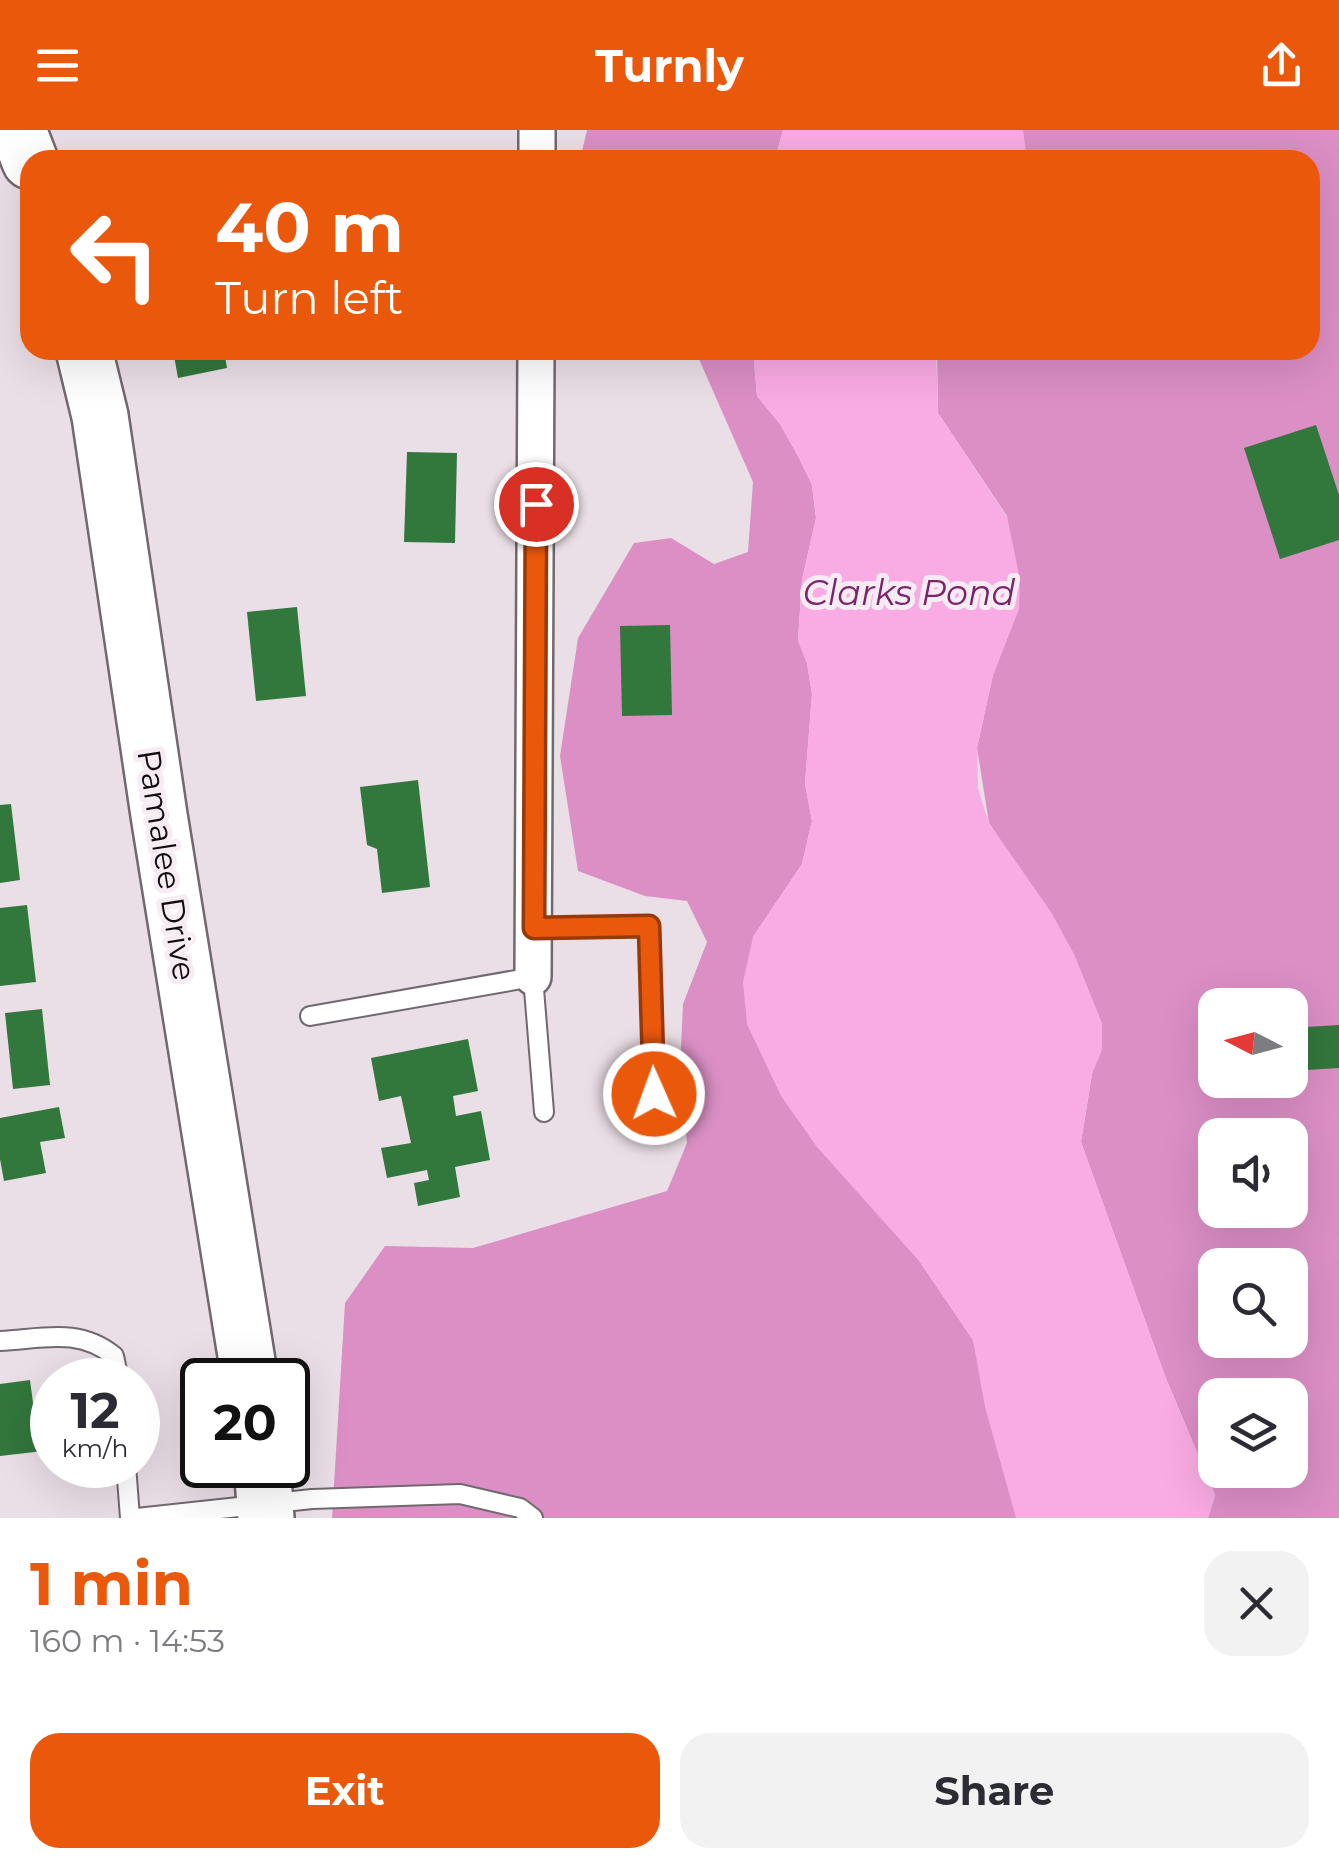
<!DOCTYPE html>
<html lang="en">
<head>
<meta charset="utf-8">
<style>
  body { margin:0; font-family:Montserrat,sans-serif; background:#f2f2f3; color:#2b2b33; height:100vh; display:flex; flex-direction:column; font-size:38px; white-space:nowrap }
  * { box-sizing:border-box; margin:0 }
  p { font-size:32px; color:#7c7c81 }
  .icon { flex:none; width:55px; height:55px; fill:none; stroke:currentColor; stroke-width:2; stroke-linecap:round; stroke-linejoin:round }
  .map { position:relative; height:1388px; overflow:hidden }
  .side { display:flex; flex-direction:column; background:#fff; flex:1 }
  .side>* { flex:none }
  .banner { position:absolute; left:20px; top:20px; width:1300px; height:210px; border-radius:30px; box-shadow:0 10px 40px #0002; background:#ea580c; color:#fff; overflow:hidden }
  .needle { width:65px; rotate:276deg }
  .tools { position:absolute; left:1198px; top:858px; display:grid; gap:20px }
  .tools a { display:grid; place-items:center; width:110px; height:110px; border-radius:20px; background:#fff; box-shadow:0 10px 40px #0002; font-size:50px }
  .speed { position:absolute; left:30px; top:1228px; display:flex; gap:20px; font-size:50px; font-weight:700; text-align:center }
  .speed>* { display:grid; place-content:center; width:130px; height:130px; border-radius:50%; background:#fff; box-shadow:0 10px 40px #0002; line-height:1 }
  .speed small { font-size:25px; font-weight:400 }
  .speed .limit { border:5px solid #111; border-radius:15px; background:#fff; color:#111 }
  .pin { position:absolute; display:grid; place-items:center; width:85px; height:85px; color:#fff; margin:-42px; border:5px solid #fff; border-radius:50%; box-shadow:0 2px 10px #0007 }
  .me { position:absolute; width:110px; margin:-55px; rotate:358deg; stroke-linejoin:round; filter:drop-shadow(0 0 8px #0008) }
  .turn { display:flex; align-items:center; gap:35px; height:210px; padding:0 30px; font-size:45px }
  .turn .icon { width:130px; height:130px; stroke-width:2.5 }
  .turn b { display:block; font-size:70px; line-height:85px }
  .round { display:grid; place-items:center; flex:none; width:105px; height:105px; border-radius:30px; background:#f2f2f3 }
  .overview { display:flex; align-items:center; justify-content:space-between; height:170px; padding:0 30px }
  h1 { font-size:60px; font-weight:700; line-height:75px; color:#ea580c }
  .action { display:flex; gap:20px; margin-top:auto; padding:20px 30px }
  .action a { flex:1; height:115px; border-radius:30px; background:#ea580c; color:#fff; font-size:40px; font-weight:700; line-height:115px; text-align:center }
  .action a+a { background:#f2f2f3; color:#2b2b33 }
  header { display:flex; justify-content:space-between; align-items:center; height:130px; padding:0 30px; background:#ea580c; color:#fff; font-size:45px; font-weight:700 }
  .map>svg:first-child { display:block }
</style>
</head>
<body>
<header><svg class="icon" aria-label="menu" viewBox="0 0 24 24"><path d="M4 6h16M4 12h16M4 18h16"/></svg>Turnly<svg class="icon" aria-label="share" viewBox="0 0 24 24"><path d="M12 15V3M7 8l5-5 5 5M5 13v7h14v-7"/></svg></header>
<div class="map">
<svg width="1339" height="1388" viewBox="0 0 1339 1388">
  <rect width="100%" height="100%" fill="#ebdfe7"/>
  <path fill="#db8fc5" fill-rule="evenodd" d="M587,0H783L775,30H580Z
    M1023,0H1339V1388H1208L1215,1365L1165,1246L1081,1012L1092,944L1015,732L989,693L977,618L993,545L1019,478L1007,386L938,283L937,220H1310V30H1024ZM1215,875H1290V950H1215ZM1215,1005H1290V1080H1215ZM1215,1135H1290V1210H1215ZM1215,1265H1290V1340H1215Z
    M695,220H753L757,266L780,294L798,326L812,355L816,388L802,450L798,510L807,533L812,564L805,654L812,691L802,734L753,807L920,1132L973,1210L1019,1388H332L345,1173L385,1116L473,1118L667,1061L687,1013L680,939L683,874L707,812L687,771L645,766L578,741L560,626L578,508L634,413L671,408L714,434L748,422L753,352Z"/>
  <path fill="#f9abe3" d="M783,0H1023L1027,30H775Z
    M753,220H936L938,283L1007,387L1020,449L1019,479L993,545L977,618L978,659L989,693L1051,782L1074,824L1102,893V920L1092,944L1081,1012L1165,1246L1215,1365L1208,1388H1016L985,1277L973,1210L920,1132L817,1017L781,966L747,894L743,852L753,807L802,734L812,691L805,654L812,564L807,533L798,511L802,450L816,388L812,355L798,326L780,294L757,266Z"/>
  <path fill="#32773c" d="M173,220H224L227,238L178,248Z
    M1316,295L1339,365V410L1280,429L1244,318Z
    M407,322L457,323L455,413L404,412Z
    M297,477L306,566L256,571L247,482Z
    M670,495L672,585L622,586L620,496Z
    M418,650L430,757L382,763L377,719L367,715L360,657Z
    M11,674L20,750L0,753V675Z
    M27,775L36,852L0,856V778Z
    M42,879L50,955L13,959L5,883Z
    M1339,895V938L1290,941V898Z
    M468,909L478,961L453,966L456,986L481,981L490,1030L455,1037L460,1067L418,1076L414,1053L429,1050L427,1040L387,1048L381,1018L411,1013L401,966L379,971L371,928Z
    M59,977L65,1008L40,1012L46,1043L4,1051L0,1029V988Z
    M93,1242L94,1250H54V1246Z
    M30,1250L33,1273L52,1271V1320L0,1326V1254Z"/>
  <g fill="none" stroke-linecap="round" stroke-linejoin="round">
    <defs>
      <path id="service" d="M533,798L649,795L655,964
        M310,886L533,847L544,982
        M0,1211C42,1209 79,1197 114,1226L119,1250
        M126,1335L130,1388
        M137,1388L312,1369L460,1364L520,1378L533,1388"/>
      <path id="minor" d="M537,30V0
        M533,847L536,220"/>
      <path id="primary" d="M18,0L30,31
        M84,220L100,286L159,685L250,1250
        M262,1335L266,1388"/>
    </defs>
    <use href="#service" stroke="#72686f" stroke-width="22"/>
    <use href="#minor" stroke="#72686f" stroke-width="40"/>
    <use href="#primary" stroke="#72686f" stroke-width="60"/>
    <use href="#service" stroke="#fff" stroke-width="18"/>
    <use href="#minor" stroke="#fff" stroke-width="35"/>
    <use href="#primary" stroke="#fff" stroke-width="55"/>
  </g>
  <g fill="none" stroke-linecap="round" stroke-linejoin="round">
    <defs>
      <path id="route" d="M536,374L534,798L649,796L654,964"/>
    </defs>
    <use href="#route" stroke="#983908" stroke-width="25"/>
    <use href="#route" stroke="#ea580c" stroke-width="18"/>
  </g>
  <g text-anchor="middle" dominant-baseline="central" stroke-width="10" stroke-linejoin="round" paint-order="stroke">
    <g font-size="32" fill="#0f0c0e" stroke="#f8ecf4">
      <text transform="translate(167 735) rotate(81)">Pamalee Drive</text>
    </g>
    <g font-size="35" font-style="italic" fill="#7c2469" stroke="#f8ecf4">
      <text x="909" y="462">Clarks Pond</text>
    </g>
  </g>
</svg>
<div class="tools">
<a><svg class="needle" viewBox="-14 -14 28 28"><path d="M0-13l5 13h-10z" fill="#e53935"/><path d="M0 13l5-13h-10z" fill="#7c7c81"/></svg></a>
<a><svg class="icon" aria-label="sound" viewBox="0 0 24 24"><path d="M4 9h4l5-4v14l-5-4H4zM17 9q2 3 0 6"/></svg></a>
<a><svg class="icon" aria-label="search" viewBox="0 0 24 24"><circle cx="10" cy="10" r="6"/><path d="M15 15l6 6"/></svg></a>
<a><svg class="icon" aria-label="layers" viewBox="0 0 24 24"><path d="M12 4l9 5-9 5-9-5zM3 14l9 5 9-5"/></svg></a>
</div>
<div class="speed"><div>12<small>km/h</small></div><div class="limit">20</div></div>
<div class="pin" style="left:536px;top:374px;background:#d93025"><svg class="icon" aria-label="arrive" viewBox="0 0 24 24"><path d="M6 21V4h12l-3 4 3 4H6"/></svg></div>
<svg class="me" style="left:654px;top:964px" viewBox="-20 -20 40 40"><circle r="17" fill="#ea580c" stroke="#fff" stroke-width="3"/><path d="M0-11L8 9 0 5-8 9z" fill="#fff"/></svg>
<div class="banner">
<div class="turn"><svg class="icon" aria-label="left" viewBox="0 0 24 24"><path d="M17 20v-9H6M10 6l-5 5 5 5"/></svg><div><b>40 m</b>Turn left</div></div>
</div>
</div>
<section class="side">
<div class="overview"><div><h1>1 min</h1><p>160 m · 14:53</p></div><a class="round"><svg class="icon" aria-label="close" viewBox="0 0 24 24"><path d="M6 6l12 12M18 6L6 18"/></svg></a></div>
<div class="action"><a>Exit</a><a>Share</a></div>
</section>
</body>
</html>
